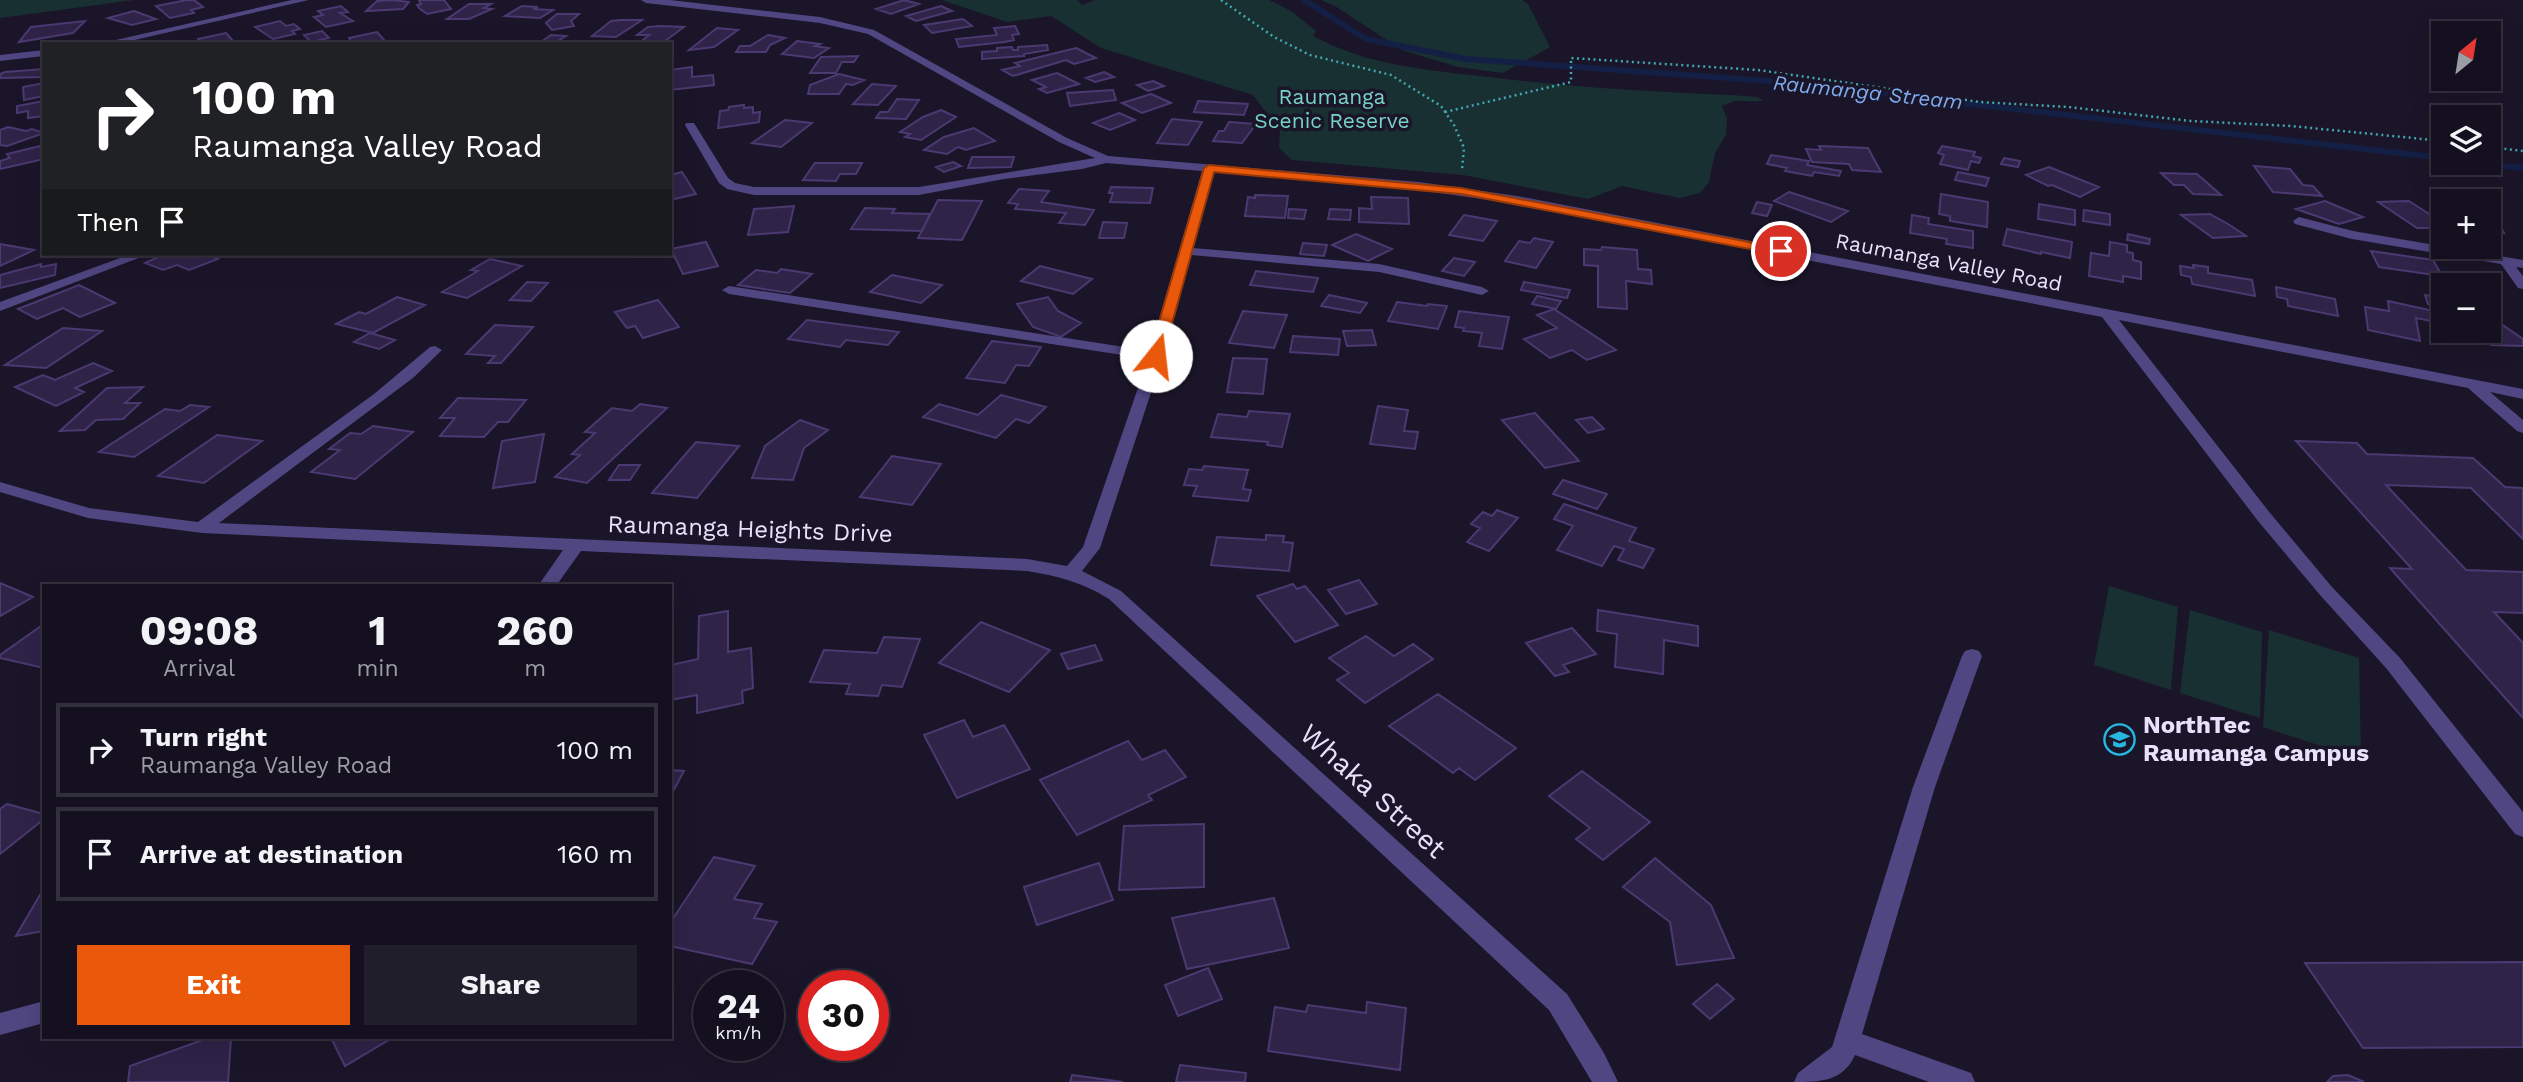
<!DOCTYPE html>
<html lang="en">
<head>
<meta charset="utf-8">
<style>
  body { margin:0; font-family:"Work Sans",sans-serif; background:#211e2c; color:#f1f3f6; height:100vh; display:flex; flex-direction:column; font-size:26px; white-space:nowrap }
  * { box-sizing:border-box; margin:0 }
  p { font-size:23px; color:#9d9da4 }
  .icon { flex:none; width:38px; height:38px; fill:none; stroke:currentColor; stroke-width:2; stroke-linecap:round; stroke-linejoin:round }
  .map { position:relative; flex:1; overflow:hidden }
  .side { position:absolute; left:42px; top:584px; width:630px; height:455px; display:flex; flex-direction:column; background:#14101f; border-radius:0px; box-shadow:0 7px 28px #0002,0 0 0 2px #33303d }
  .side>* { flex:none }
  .banner { position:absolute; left:42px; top:42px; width:630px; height:214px; border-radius:0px; box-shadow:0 7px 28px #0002,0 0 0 2px #33303d; background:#202124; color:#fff; overflow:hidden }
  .needle { width:46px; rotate:30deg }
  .controls { position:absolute; left:2431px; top:21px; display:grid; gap:14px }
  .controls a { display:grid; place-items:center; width:70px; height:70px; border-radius:0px; background:#14101f; box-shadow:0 7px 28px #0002,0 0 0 2px #33303d; font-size:35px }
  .speed { position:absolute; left:693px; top:970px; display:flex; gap:14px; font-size:35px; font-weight:700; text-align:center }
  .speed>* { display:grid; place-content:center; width:91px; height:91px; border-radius:50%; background:#14101f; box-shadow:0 7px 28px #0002,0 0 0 2px #33303d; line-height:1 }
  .speed small { font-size:18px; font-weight:400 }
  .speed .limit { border:10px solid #d22; background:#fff; color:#111 }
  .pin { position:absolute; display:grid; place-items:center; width:60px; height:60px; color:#fff; margin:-30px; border:4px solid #fff; border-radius:50%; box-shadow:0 2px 7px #0007 }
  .me { position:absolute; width:77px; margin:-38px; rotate:16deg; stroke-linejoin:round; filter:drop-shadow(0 0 5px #0008) }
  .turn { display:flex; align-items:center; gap:24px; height:147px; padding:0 35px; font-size:32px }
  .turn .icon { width:91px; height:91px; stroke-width:2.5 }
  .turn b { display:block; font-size:49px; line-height:60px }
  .then { display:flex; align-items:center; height:66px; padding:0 35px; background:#0003; gap:14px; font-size:26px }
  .eta { display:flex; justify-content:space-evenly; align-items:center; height:119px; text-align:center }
  .eta b { font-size:42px; font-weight:700; line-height:49px }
  .primary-button { display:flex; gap:14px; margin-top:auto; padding:14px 35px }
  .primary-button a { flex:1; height:80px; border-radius:0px; background:#ea580c; color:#fff; font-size:28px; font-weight:700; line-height:80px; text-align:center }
  .primary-button a+a { background:#211e2c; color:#f1f3f6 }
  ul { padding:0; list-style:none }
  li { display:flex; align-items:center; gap:21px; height:94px; margin:0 14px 10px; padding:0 21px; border:4px solid #33303d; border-radius:0px }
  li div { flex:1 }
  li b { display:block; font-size:26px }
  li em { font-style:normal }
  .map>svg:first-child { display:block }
</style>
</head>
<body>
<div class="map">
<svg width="2523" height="1082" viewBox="0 0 2523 1082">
  <rect width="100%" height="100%" fill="#1b1529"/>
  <path fill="#193032" d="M0,0H134L0,18Z
    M942,0H1077L1082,5L1095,0H1269L1291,11L1316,31L1313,36C1368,66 1428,70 1489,77C1570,87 1650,92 1731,95L1757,97L1764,101H1734L1722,106L1727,119L1726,135L1715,153L1709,182L1700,193L1680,198L1622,186L1588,199L1463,175L1292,160L1279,148L1280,131L1253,95L1101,48L1051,16L1007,22Z
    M1321,0H1522L1528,4L1550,47L1503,73L1458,67L1402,50L1335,6Z
    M2109,586L2178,607L2171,690L2094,665Z
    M2190,610L2262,632L2260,718L2180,693Z
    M2269,630L2359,658L2361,759L2263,727Z"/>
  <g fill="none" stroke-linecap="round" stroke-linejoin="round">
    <path stroke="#131f44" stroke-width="6" d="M1304,0L1366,39L1466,59L1770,81L2443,158
      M2479,163L2523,168"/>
  </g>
  <path fill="#2f2348" stroke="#4b3971" stroke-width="2" d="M187,0H194L203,7L191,10L194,13L170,18L156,6Z
    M392,0L409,2L403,9L366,11L377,1Z
    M419,0H444L451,9L427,14L419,8L417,5L421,4Z
    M904,0L919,4L891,14L876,9Z
    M469,4H491L484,8L492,9L469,19H447Z
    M341,6L348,12L340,13L353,21L326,27L314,17L323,15L318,11Z
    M522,6L538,7L533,9L553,10L540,18L505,16Z
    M941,6L952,11L916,21L906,16Z
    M134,11L156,19L132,25L108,18Z
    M557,14H579L571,21L574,26L552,30L546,23Z
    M963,19L972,26L932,33L924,25Z
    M621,20H642L616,37L592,36L611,21Z
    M85,21L73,33L19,42L31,27Z
    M280,21L286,26L294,24L300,29L292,31L295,34L273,39L255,27Z
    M1015,26L1019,34L1012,35L1014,40L1005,42L959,47L956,39L997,35L994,28Z
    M648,27L660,26L684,27L661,44H638L649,35H637Z
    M717,28L738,30L714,47L689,50Z
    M322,31L329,38L311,42L304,35Z
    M377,32L385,41L382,44H353L349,38Z
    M226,33L235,43L202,44L198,39Z
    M551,35L566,36L556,42H541Z
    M768,35L785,38L770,45L766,52H736L740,46H750Z
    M797,41L820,44L815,46L829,48L814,58L782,54Z
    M1047,45L1048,50L1024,54V56L982,59V52L997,51V48L1012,47L1013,50H1018V47Z
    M1076,48L1096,58L1074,64L1066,60L1013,76L1002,70L1020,66L1015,63Z
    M858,56L854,62H842L836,73H810L821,57Z
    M692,67V77L713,75L714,85L670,90V70Z
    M44,69V77L0,78V74L5,72Z
    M1104,72L1114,77L1095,82L1086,78Z
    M1057,73L1079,84L1047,93L1039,89L1046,87L1032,80Z
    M839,74L864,80L853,85L846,84L839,94H808L810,85Z
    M1153,81L1164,86L1148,91L1137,85Z
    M44,83V96L24,100L23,87Z
    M872,84L896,86L878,105L853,104Z
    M1113,90L1116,100L1070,106L1067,93Z
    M1151,94L1171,103L1142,113L1122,103Z
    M897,99L919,100L906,119L876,118L880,112H888Z
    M44,101V116L28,118V111L17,113V106Z
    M1198,101L1248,104L1244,115L1194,112Z
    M744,105V108L753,107V113L760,112L759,122L718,128L720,111L728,110L729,107Z
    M941,110L956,117L921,140L905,137L910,134L900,132L923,117Z
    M1119,113L1135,120L1110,130L1093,123Z
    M1172,119L1202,122L1188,145L1157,143Z
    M785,120L812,123L781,147L752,143Z
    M1229,122L1256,124L1242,143L1213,141L1219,131H1224Z
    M8,127L26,131L32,129L44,133L7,146L0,145V130Z
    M974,128L995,141L966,150L958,147L947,154L924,150L944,137Z
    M40,146L44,159L0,169V161L10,158L7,154Z
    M1819,146L1868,148L1881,172L1852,170L1849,164L1812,162L1806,149L1821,150Z
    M1942,146L1975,152L1973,156L1981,158L1979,163L1971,161L1968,170L1940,164L1944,155L1938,153Z
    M1771,155L1809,161L1807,165L1841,171L1839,176L1814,172L1812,176L1785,171L1787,168L1767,164Z
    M972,157H1014L1011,167L968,168Z
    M2004,158L2020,161L2018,167L2001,164Z
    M953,162L961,166L944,172L936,167Z
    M815,163H862L856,174H840L836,181L803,180Z
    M2254,166L2290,169L2303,185L2313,186L2322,196L2273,192Z
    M2049,167L2099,187L2080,197L2052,185L2048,186L2026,175Z
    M682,172L696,194L670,200V175Z
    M1958,172L1989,178L1986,186L1955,180Z
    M2161,173L2197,174L2221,195L2193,194L2184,185H2174Z
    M1111,187L1153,188L1150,203L1110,202L1113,193H1109Z
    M1019,189L1049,191L1041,202L1094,210L1085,225L1059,223L1066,213L1015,209L1018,204L1008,203Z
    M1789,192L1848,211L1831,222L1774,201Z
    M1941,194L1988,202L1987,227L1950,221V216L1939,214Z
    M1255,195L1288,196L1285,218L1245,216L1248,197L1255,198Z
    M1371,197L1408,198L1409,224L1359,222V208L1372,209Z
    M938,200L982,201L962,240L918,238Z
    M2325,201L2363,217L2339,224L2296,209Z
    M2409,201L2443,223V228H2417L2378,202Z
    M1757,202L1772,205L1767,216L1752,213Z
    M2039,204L2075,210V225L2038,219Z
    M794,206L788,232L748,235L754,209Z
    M2488,207H2490L2504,233L2488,230Z
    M865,208L895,209L892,213L930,214L922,231L851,229Z
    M1289,209L1306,210L1304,219L1288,218Z
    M1330,209L1351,210L1350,220L1328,219Z
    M2084,210L2110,214V225L2083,221Z
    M2210,214L2228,224L2246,236L2213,238L2181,215Z
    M1464,215L1497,221L1483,241L1449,235Z
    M1912,215L1929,218L1928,224L1973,231V248L1946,244L1947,239L1910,233Z
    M1103,222L1127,223L1124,238H1099Z
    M2007,229L2072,242L2070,258L2041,252V254L2003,245Z
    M1356,234L1392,249L1368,261L1332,245Z
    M2128,234L2150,239L2149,244L2127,240Z
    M1534,238L1553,242L1536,268L1505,261L1519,241L1530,243Z
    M706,242L718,266L683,274L671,249Z
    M2110,242L2127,245V252L2133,253V260L2141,262V279L2123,276V282L2089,276L2091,253L2109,256Z
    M1303,243L1327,245L1324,256L1300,254Z
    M0,244L34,250L0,266Z
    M1602,247L1637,250L1638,269L1651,270L1652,284L1626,281L1627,309L1598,307V266L1584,265V249L1601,250Z
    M2371,251L2433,260L2442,276L2379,267Z
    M157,254H216L211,256L218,259L189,270L177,265L163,270L145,263L156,258L151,256Z
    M1454,258L1475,262L1464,276L1442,271Z
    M490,259L522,266L467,298L442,292L478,271L471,270Z
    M41,264V267L56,264L55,275L0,288V275Z
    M2193,265L2208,267V273L2252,280L2255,296L2192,284L2191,277L2181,275L2180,266L2194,268Z
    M1040,266L1092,279L1073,294L1021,281Z
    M781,269L812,274L790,293L738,285L756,270L777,273Z
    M1256,271L1318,278L1313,292L1250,285Z
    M892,275L942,285L921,303L870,292Z
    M527,282L548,283L531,301L510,300Z
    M1524,282L1570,290L1567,298L1521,290Z
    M79,285L115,303L80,317L63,308L37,319L18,309Z
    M2276,287L2335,299L2338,316L2288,306L2287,299L2277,297Z
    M1329,295L1367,303L1360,313L1321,306Z
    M2425,295L2443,298V306L2428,304Z
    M1537,296L1561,301L1556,309L1532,304Z
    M397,297L425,305L373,333L336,324L359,312L366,314Z
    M1048,297L1058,311L1081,323L1061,337L1033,327L1017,304Z
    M658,300L679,327L643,338L635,326L627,328L615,312Z
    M2388,301L2434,311L2436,322L2416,318L2420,341L2368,330L2365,307L2389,311Z
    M1397,302L1427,306L1428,304L1447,306L1438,329L1388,321Z
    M1554,309L1616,350L1587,360L1572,350L1550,358L1524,339L1557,328L1537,315Z
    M1243,311L1287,315L1274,348L1229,343Z
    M1459,311L1509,317L1502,349L1479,346L1482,333L1463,331L1464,328L1455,327Z
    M2488,315L2523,339V346L2491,345L2473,331H2488Z
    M807,320L899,332L888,345L846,340L840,347L788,339Z
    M495,325L533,327L501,363H488L495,356L466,354Z
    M63,328L102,331L46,368L5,365Z
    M1372,330L1376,345L1347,346L1343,331Z
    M370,333L395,340L379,349L354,342Z
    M1293,336L1340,339L1338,355L1290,352Z
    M992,341L1041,347L1029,366L1016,365L1005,383L966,378Z
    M1233,358L1267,359L1263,394L1227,392Z
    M93,363L112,371L75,388L84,392L56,406L15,387L43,375L55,380Z
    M143,387L125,403H140L123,419L96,420L85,430L60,431L107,388Z
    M1001,395L1046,407L1029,423L1016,419L996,438L923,417L939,404L978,415Z
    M458,398L526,400L508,422H498L484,437L440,436L455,418H440Z
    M640,404L667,408L587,483L555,477L580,455L572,454L595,433L585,432L612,408L632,411Z
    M190,405L209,407L134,457L99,452L165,409L180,411Z
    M1378,406L1408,410L1404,431L1418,432L1415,449L1370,444Z
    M1249,411L1290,414L1282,447L1267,445L1268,442L1211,437L1218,414L1247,417Z
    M1535,413L1579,461L1545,468L1502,420Z
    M1592,417L1604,429L1588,433L1576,420Z
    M800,420L828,430L804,448L793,480L752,478L765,446Z
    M373,426L413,432L355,479L311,472L340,450L329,449L350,433L361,434Z
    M544,434L535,482L493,488L502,441Z
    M217,435L262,441L204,483L158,476Z
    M2296,441L2357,443L2367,454L2473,458L2505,487L2523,488V539L2471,488L2386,485L2466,570L2523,572V613L2494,612L2523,643V718L2390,568L2412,569Z
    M696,442L739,446L697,498L652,493Z
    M892,456L941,464L912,505L860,497Z
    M619,465H640L630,480H609Z
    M1204,466L1248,470L1243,489L1251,490L1248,501L1193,496L1197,486L1184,485L1189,469L1202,470Z
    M1563,480L1607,494L1597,509L1553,494Z
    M1564,504L1636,528L1629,541L1654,549L1643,568L1618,560L1624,549L1614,546L1602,566L1557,550L1573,526L1554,519Z
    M1497,510L1518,518L1489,551L1467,542L1480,528L1471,524L1483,512L1492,516Z
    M1266,535L1284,536L1283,542L1293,543L1289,571L1211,565L1217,537L1266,540Z
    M1359,580L1377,604L1346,614L1328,590Z
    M0,583L33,597L0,616Z
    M1293,584L1297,589L1305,586L1338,625L1295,642L1257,596Z
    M1598,610L1698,626V646L1664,640L1663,674L1615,667L1617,634L1597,631Z
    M728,611V652L751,648L753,688L742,691L743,703L697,713V695L670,700L671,665L698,659L699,616Z
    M981,622L1050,650L1009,692L939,663Z
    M44,624V668L0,658V655Z
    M1572,628L1596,654L1563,665L1569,672L1555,676L1526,643Z
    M1366,636L1394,656L1413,644L1433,659L1365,703L1337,680L1349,673L1329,658Z
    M884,637L920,639L902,687L882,685L878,696L846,694L850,684L810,682L824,650L877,653Z
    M1095,645L1102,660L1068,669L1061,654Z
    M1438,694L1516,748L1475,780L1459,768L1453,773L1389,726Z
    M964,720L973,737L1004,725L1030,769L957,798L924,735Z
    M1128,741L1142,760L1165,750L1186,777L1148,795L1152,800L1077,835L1040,780Z
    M670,770L684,771L670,797Z
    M1582,771L1650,822L1603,860L1576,839L1590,828L1549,796Z
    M7,804L44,814V819L0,854V809Z
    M1204,824V887L1119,890L1124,826Z
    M714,857L755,866L734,899L762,904L754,918L777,922L752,964L670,946V923Z
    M1655,858L1711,905L1734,958L1677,965L1670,922L1623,887Z
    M1099,863L1113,900L1037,925L1024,887Z
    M44,888V931L16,936Z
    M1274,898L1289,948L1187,969L1172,918Z
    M2523,962V1047L2363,1048L2305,963Z
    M1208,968L1222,999L1178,1016L1165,985Z
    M1717,984L1734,999L1710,1019L1693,1004Z
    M1367,1002L1406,1008L1400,1070L1268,1051L1275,1007L1306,1012L1308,1005L1366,1013Z
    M208,1038H231L228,1082H128L130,1066Z
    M331,1038H392L345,1066Z
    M1180,1065L1246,1073L1245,1082H1176Z
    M1072,1075L1123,1082H1070Z
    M2348,1075L2364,1082H2327L2333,1076Z"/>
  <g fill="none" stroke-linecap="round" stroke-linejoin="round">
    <path stroke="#42a7ae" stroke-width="2.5" stroke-dasharray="2 3.5" stroke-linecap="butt" d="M1221,0L1274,37L1310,55L1391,75L1441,106L1454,125L1464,148L1462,170
      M1445,112L1571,82V58L1758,70L1980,102L2068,107L2191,121L2291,126L2443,141
      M2488,147L2523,151"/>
    <path fill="#504682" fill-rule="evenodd" d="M292,0H309L117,44H98Z
      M641,0H670L820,17L874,30L1067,138L1108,156L1419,182L1517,196L2523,389V399L2490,392L2523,420V433L2517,431L2468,388L2119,320L2270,513L2332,587L2400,658L2523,812V837L2515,834L2386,668L2320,595L2258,521L2102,317L1517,204L1419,190L1214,172L1193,248L1379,264L1482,287L1489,291L1482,295L1379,272L1191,255L1163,356L1100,548L1082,571L1121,591L1567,994L1604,1053L1618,1082H1592L1549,1010L1109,599C1082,582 1057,576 1027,571L581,551L556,586H538L563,550L202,533L88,518L0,492V482L89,508L198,522L374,394L430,347L435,346L442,350L413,378L219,523L1027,559L1067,566L1083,547L1148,359L729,294L722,290L729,286L1150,351L1202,171L1106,163L1082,169L1004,179L919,195H754L727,189L719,183L685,125L686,123H694L728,178L735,183L754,187H919L1095,158L1059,142L868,34L820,23L646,3Z
      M44,50V56L0,61V55Z
      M2299,217L2353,231L2523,260V268L2516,267L2523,276V289L2518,288L2501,264L2352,239L2295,224L2293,221Z
      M131,254H149L0,311V302Z
      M1972,649L1979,651L1982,656L1935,787L1862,1034L1971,1073L1975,1082H1929L1855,1055C1843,1082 1819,1082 1794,1082L1798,1073L1832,1047L1913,787L1962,656L1965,651Z
      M44,1001V1023L0,1035V1013Z"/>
  </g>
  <path fill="#ea580c" stroke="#983908" stroke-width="2" d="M1209,165L1461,188L1781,248L1787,251L1781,255L1461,194L1214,172L1163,356L1156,360L1151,359L1149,356L1204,168Z"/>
  <defs>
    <symbol id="university-ring" viewBox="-11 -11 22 22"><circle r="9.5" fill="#1b1529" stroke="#27b8e1" stroke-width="1.5"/><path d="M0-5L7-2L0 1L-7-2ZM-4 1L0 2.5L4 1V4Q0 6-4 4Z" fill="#27b8e1"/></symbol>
  </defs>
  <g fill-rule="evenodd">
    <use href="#university-ring" x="2102" y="722" width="35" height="35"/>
  </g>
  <g text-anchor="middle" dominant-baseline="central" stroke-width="7" stroke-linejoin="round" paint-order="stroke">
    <g font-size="21" font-style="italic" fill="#7dabed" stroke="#1b1529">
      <text transform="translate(1868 92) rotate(6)">Raumanga Stream</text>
    </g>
    <g font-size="21" fill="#76d3c7" stroke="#1b1529">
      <text x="1332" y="96">Raumanga<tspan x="1332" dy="24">Scenic Reserve</tspan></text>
    </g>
    <g font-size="21" fill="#e7e1fb" stroke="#1b1529">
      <text transform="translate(1949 262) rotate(11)">Raumanga Valley Road</text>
    </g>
    <g font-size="24" fill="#e7e1fb" stroke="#1b1529">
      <text transform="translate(750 529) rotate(2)">Raumanga Heights Drive</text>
    </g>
    <g font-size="24" font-weight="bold" fill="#e7e1fb" stroke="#1b1529" text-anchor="start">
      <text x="2143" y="725">NorthTec<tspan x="2143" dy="28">Raumanga Campus</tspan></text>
    </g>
    <g font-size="28" fill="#e7e1fb" stroke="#1b1529">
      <text transform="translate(1373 791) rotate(42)">Whaka Street</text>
    </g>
  </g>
</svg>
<div class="controls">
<a><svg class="needle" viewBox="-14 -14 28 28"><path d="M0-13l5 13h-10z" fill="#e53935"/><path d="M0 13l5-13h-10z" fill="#9d9da4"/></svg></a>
<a><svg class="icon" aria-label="layers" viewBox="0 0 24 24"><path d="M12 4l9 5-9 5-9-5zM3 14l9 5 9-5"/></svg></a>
<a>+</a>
<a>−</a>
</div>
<div class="speed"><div>24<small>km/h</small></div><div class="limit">30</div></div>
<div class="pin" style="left:1781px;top:251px;background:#d93025"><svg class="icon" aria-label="arrive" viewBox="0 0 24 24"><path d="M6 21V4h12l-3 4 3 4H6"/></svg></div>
<svg class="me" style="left:1156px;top:356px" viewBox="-20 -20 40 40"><circle r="19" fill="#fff"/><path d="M0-13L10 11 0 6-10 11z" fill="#ea580c"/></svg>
<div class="banner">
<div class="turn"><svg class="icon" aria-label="right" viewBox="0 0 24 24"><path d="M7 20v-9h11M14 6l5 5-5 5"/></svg><div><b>100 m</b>Raumanga Valley Road</div></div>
<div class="then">Then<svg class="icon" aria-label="arrive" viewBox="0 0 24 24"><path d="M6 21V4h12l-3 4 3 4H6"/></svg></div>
</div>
<section class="side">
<div class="eta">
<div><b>09:08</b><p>Arrival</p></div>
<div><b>1</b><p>min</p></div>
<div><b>260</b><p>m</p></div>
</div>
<ul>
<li><svg class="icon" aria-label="right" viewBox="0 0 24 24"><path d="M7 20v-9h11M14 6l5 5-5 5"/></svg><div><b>Turn right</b><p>Raumanga Valley Road</p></div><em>100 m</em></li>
<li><svg class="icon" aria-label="arrive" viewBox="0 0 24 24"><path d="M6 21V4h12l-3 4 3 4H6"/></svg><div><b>Arrive at destination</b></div><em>160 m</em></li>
</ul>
<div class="primary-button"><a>Exit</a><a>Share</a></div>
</section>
</div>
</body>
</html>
